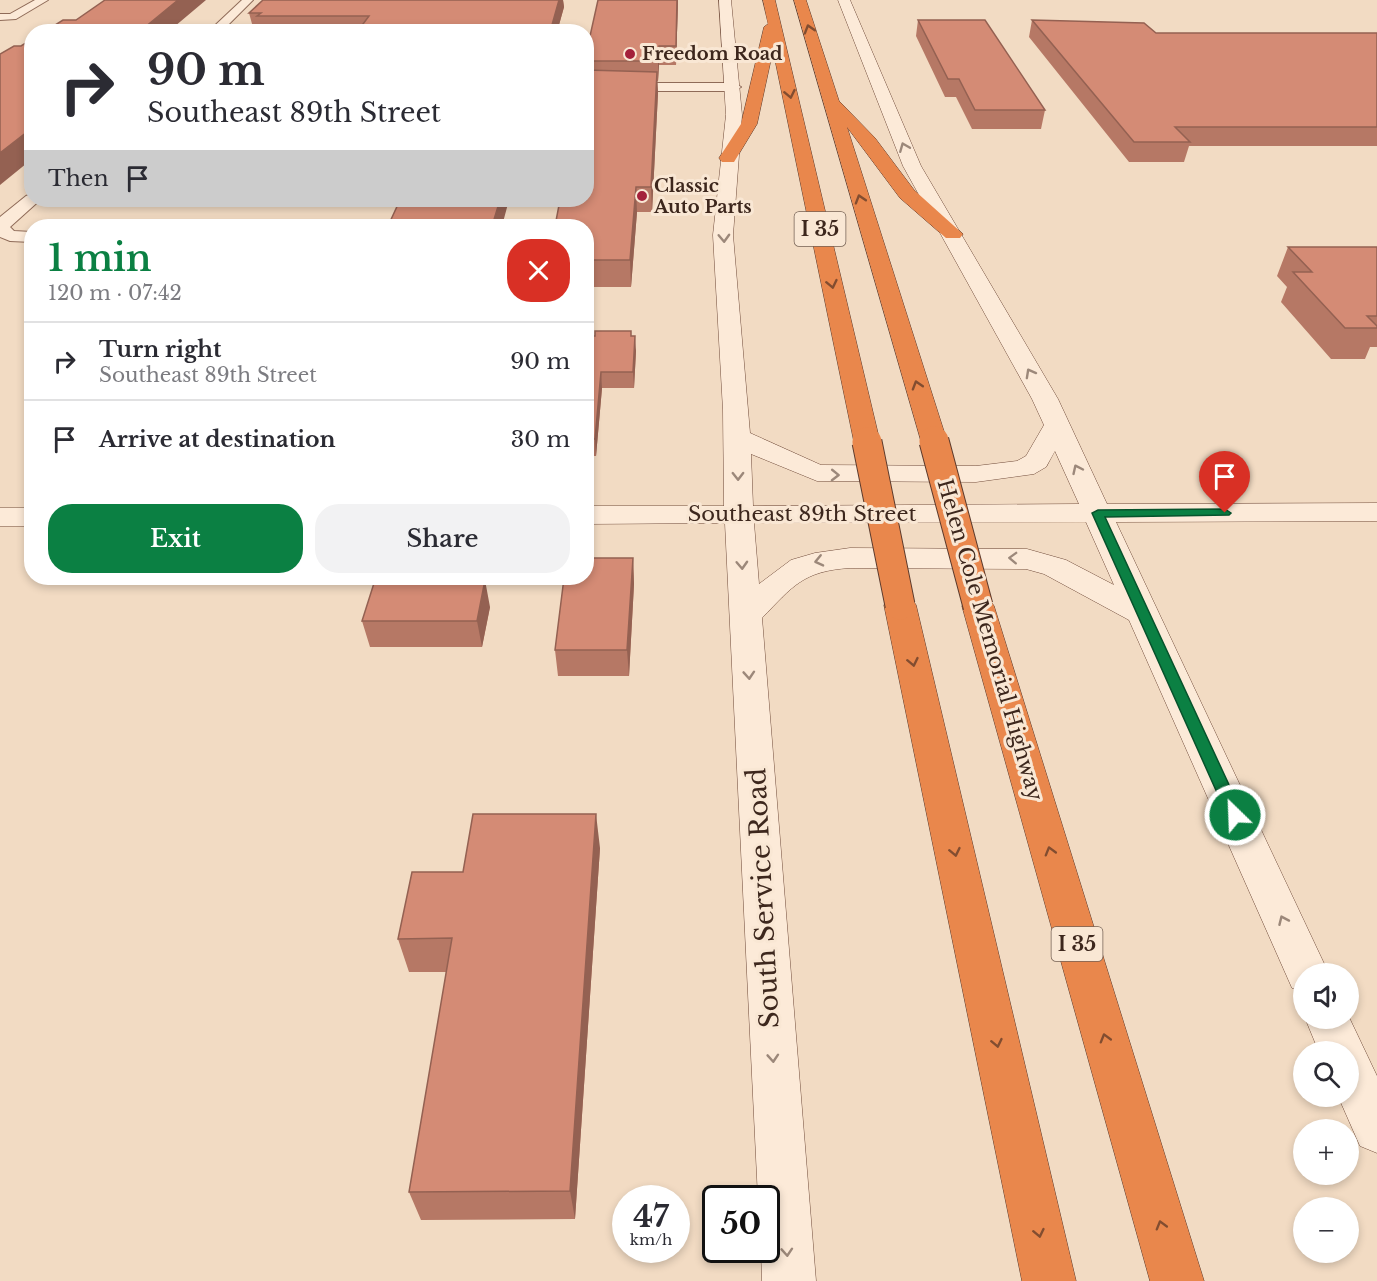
<!DOCTYPE html>
<html lang="en">
<head>
<meta charset="utf-8">
<style>
  body { margin:0; font-family:"Libre Baskerville",serif; background:#f2f2f3; color:#2b2b33; height:100vh; display:flex; flex-direction:column; font-size:22px; white-space:nowrap }
  * { box-sizing:border-box; margin:0 }
  p { font-size:20px; color:#7c7c81 }
  .icon { flex:none; width:33px; height:33px; fill:none; stroke:currentColor; stroke-width:2; stroke-linecap:round; stroke-linejoin:round }
  .map { position:relative; flex:1; overflow:hidden }
  .sheet { position:absolute; left:24px; top:219px; width:570px; height:366px; display:flex; flex-direction:column; background:#fff; border-radius:24px; box-shadow:0 3px 9px #0003 }
  .sheet>* { flex:none }
  .top-card { position:absolute; left:24px; top:24px; width:570px; height:183px; border-radius:24px; box-shadow:0 3px 9px #0003; background:#fff; color:#2b2b33; overflow:hidden }
  .buttons { position:absolute; left:1293px; top:963px; display:grid; gap:12px }
  .buttons a { display:grid; place-items:center; width:66px; height:66px; border-radius:50%; background:#fff; box-shadow:0 3px 9px #0003; font-size:30px }
  .speed { position:absolute; left:612px; top:1185px; display:flex; gap:12px; font-size:30px; font-weight:700; text-align:center }
  .speed>* { display:grid; place-content:center; width:78px; height:78px; border-radius:50%; background:#fff; box-shadow:0 3px 9px #0003; line-height:1 }
  .speed small { font-size:15px; font-weight:400 }
  .speed .limit { border:3px solid #111; border-radius:9px; background:#fff; color:#111 }
  .pin { position:absolute; display:grid; place-items:center; width:51px; height:51px; color:#fff; margin:-62px -26px; border-radius:50% 50% 50% 0; rotate:-45deg; box-shadow:0 0 6px #0007 }
  .pin .icon { rotate:45deg }
  .me { position:absolute; width:66px; margin:-33px; rotate:336deg; stroke-linejoin:round; filter:drop-shadow(0 0 4px #0008) }
  .turn { display:flex; align-items:center; gap:21px; height:126px; padding:0 24px; font-size:27px }
  .turn .icon { width:78px; height:78px; stroke-width:2.5 }
  .turn b { display:block; font-size:42px; line-height:51px }
  .then { display:flex; align-items:center; height:57px; padding:0 24px; background:#0003; gap:12px; font-size:22px }
  .round { display:grid; place-items:center; flex:none; width:63px; height:63px; border-radius:24px; background:#f2f2f3 }
  .summary { display:flex; align-items:center; justify-content:space-between; height:102px; padding:0 24px }
  h1 { font-size:36px; font-weight:600; line-height:45px; color:#0b8043 }
  .action { display:flex; gap:12px; margin-top:auto; padding:12px 24px }
  .action a { flex:1; height:69px; border-radius:24px; background:#0b8043; color:#fff; font-size:24px; font-weight:600; line-height:69px; text-align:center }
  .action a+a { background:#f2f2f3; color:#2b2b33 }
  ul { padding:0; list-style:none }
  li { display:flex; align-items:center; gap:18px; height:78px; padding:0 24px; border-top:2px solid #e1e1e2 }
  li div { flex:1 }
  li b { display:block; font-size:22px }
  li em { font-style:normal }
  .map>svg:first-child { display:block }
</style>
</head>
<body>
<div class="map">
<svg width="1377" height="1281" viewBox="0 0 1377 1281">
  <rect width="100%" height="100%" fill="#f2dbc3"/>
  <g fill="none" stroke-linecap="round" stroke-linejoin="round">
    <defs>
      <path id="street" d="M35,0H48L16,19L0,20V14H10Z
        M242,0H253L221,32H208Z
        M586,83H734L741,87L734,91H586Z
        M32,194V200H40L10,227L14,231L32,232V242L10,241L0,237V217L26,196Z"/>
      <path id="secondary" d="M719,0H731L742,115L733,235L750,433L821,465L976,466L1017,461L1026,456L1044,425L1032,399L903,166L838,0H850L921,166L1058,399L1107,504L1377,503V521L1116,522L1329,974H1304V992L1292,988L1129,620L1044,574L1026,569L850,568C803,571 793,586 762,618L816,1281H762L761,1250H766V1198H758L725,523L586,524V506H724L723,410L713,235L726,115ZM1055,451L1079,504L753,506L751,454L817,481L976,482L1034,474L1046,467ZM1086,522L1114,585L1066,560L1027,549L850,548L815,553L791,560L759,584L754,523Z
        M0,508H32V526H0Z
        M1348,1015L1377,1076V1153L1360,1146L1338,1096H1348V1052H1319L1305,1018H1348Z"/>
      <path id="highway" d="M763,0H775L880,442L876,448L867,450L858,448L854,442L773,50L757,124L734,162H722L719,158L741,124L764,27L768,24Z
        M794,0H806L839,101L875,138L914,190L963,234L960,238H946L900,198L847,127L947,441L943,447L934,449L925,447L921,441Z
        M900,595L911,598L916,605L1076,1281H1022L884,605L889,598Z
        M978,595L989,599L994,606L1204,1281H1150L962,606L967,599Z"/>
    </defs>
    <use href="#street" stroke="#8f6b58" stroke-width="2"/>
    <use href="#secondary" stroke="#714c3b" stroke-width="1"/>
    <use href="#highway" stroke="#5c3a2c" stroke-width="1"/>
    <use href="#street" fill="#fcead8" fill-rule="evenodd"/>
    <use href="#secondary" fill="#fcead8" fill-rule="evenodd"/>
    <use href="#highway" fill="#e9874c" fill-rule="evenodd"/>
    <defs>
      <path id="highway-bridge" d="M934,441L978,606
        M867,442L900,605"/>
    </defs>
    <use href="#highway-bridge" stroke="#5c3a2c" stroke-width="31" stroke-linecap="butt"/>
    <use href="#highway-bridge" stroke="#e9874c" stroke-width="29"/>
  </g>
  <path fill="#b67865" d="M263,0H563L564,7L557,32L254,31L249,13Z
    M678,0L676,65H659L658,81H657L658,93L652,212H637L631,287H586V226L560,204L559,200H586V54Z
    M918,20L1045,110L1041,129H972L956,97H945L916,36Z
    M1032,20L1156,33H1377V146H1189L1184,162H1129L1029,37Z
    M312,200H509L398,204H313Z
    M1288,247H1377V347H1370L1365,359H1331L1281,302L1287,287L1277,276Z
    M586,336H631L636,351L634,388H602L596,456H586Z
    M633,558L634,584L629,676H558L555,650Z
    M490,607L482,647H370L362,621Z
    M600,848L575,1219L421,1220L409,1192L447,972H409L398,939L463,872Z"/>
  <path fill="#946152" d="M178,0H206L168,32H139Z
    M559,0H563L564,7L557,32H550Z
    M677,0H678L676,65V46Z
    M659,46V65L658,81V61Z
    M657,72L658,93L652,212L651,187Z
    M32,128V159L0,185V153Z
    M636,187L637,212L631,287L630,260Z
    M500,200H509L502,226H492Z
    M635,336L636,351L634,388L633,372Z
    M601,372L602,388L596,456L595,439Z
    M633,558L634,584L629,676L627,650Z
    M485,580L490,607L482,647L477,621Z
    M596,814L600,848L575,1219L570,1191Z"/>
  <path fill="#d48b75" stroke="#946152" stroke-width="1.5" d="M105,0H178L139,32H44L63,20H76Z
    M263,0H559L550,32H357L369,16H257L261,13H249Z
    M598,0H677L676,46H659L658,61H586V54Z
    M918,20H985L1045,110H975L959,79H948Z
    M1032,20L1144,23L1156,33H1377V127H1175L1190,142H1134Z
    M32,39V128L0,153V54L14,46H21Z
    M586,70L657,72L651,187H636L630,260H586V226H555L560,200H586Z
    M400,200H500L492,226H388Z
    M1288,247H1377V316H1367L1377,326V328H1345L1293,272H1312Z
    M595,331H631V336H635L633,372H601L595,439H586V336H595Z
    M586,558H633L627,650H555L564,578H586Z
    M375,580H485L477,621H362Z
    M473,814H596L570,1191L409,1192L452,938L398,939L412,872H463Z"/>
  <defs><path id="oneway-chevron" d="M-2-3.5L2.5 0L-2 3.5" fill="none" stroke-width="1.6" stroke-linecap="round" stroke-linejoin="round" transform="scale(1.5)"/></defs>
  <g stroke="#824d30">
    <use href="#oneway-chevron" transform="translate(809 29) rotate(-107)"/>
    <use href="#oneway-chevron" transform="translate(790 94) rotate(78)"/>
    <use href="#oneway-chevron" transform="translate(860 199) rotate(-107)"/>
    <use href="#oneway-chevron" transform="translate(832 284) rotate(78)"/>
    <use href="#oneway-chevron" transform="translate(917 385) rotate(-107)"/>
    <use href="#oneway-chevron" transform="translate(913 662) rotate(78)"/>
    <use href="#oneway-chevron" transform="translate(1050 851) rotate(-106)"/>
    <use href="#oneway-chevron" transform="translate(955 852) rotate(78)"/>
    <use href="#oneway-chevron" transform="translate(1105 1038) rotate(-106)"/>
    <use href="#oneway-chevron" transform="translate(997 1043) rotate(78)"/>
    <use href="#oneway-chevron" transform="translate(1161 1225) rotate(-106)"/>
    <use href="#oneway-chevron" transform="translate(1039 1233) rotate(78)"/>
  </g>
  <g stroke="#9c887a">
    <use href="#oneway-chevron" transform="translate(904 147) rotate(-112)"/>
    <use href="#oneway-chevron" transform="translate(724 238) rotate(88)"/>
    <use href="#oneway-chevron" transform="translate(1030 373) rotate(-119)"/>
    <use href="#oneway-chevron" transform="translate(1077 469) rotate(-115)"/>
    <use href="#oneway-chevron" transform="translate(835 475) rotate(1)"/>
    <use href="#oneway-chevron" transform="translate(738 476) rotate(89)"/>
    <use href="#oneway-chevron" transform="translate(1013 558) rotate(-178)"/>
    <use href="#oneway-chevron" transform="translate(819 561) rotate(167)"/>
    <use href="#oneway-chevron" transform="translate(742 565) rotate(87)"/>
    <use href="#oneway-chevron" transform="translate(749 675) rotate(86)"/>
    <use href="#oneway-chevron" transform="translate(1283 920) rotate(-114)"/>
    <use href="#oneway-chevron" transform="translate(773 1058) rotate(86)"/>
    <use href="#oneway-chevron" transform="translate(787 1252) rotate(86)"/>
  </g>
  <path fill="#0b8043" stroke="#07532c" stroke-width="1.5" d="M1225,509L1231,513L1229,515L1105,517L1243,815L1241,820L1235,822L1229,820L1227,815L1092,513L1098,510Z"/>
  <g fill="#a4213b" stroke="#f9e7d4" stroke-width="2">
    <circle cx="630" cy="54" r="6"/>
    <circle cx="642" cy="196" r="6"/>
  </g>
  <g text-anchor="middle" dominant-baseline="central" stroke-width="6" stroke-linejoin="round" paint-order="stroke">
    <g font-size="18" font-weight="bold" fill="#3d271d" stroke="#f9e7d4" text-anchor="start">
      <text x="642" y="54">Freedom Road</text>
      <text x="654" y="186">Classic<tspan x="654" dy="21">Auto Parts</tspan></text>
    </g>
    <g fill="#f9e7d4" stroke="#756154" stroke-width="1.5">
      <rect x="794.5" y="212" width="51" height="34" rx="4.5"/>
      <rect x="1051.5" y="927" width="51" height="34" rx="4.5"/>
    </g>
    <g font-size="20" font-weight="bold" fill="#3d271d">
      <text x="820" y="229">I 35</text>
      <text x="1077" y="944">I 35</text>
    </g>
    <g font-size="21" fill="#3d271d" stroke="#f9e7d4">
      <text x="802" y="514">Southeast 89th Street</text>
      <text transform="translate(990 640) rotate(74)">Helen Cole Memorial Highway</text>
    </g>
    <g font-size="26" fill="#3d271d" stroke="#f9e7d4">
      <text transform="translate(763 898) rotate(-93)">South Service Road</text>
    </g>
  </g>
</svg>
<div class="buttons">
<a><svg class="icon" aria-label="sound" viewBox="0 0 24 24"><path d="M4 9h4l5-4v14l-5-4H4zM17 9q2 3 0 6"/></svg></a>
<a><svg class="icon" aria-label="search" viewBox="0 0 24 24"><circle cx="10" cy="10" r="6"/><path d="M15 15l6 6"/></svg></a>
<a>+</a>
<a>−</a>
</div>
<div class="speed"><div>47<small>km/h</small></div><div class="limit">50</div></div>
<div class="pin" style="left:1225px;top:513px;background:#d93025"><svg class="icon" aria-label="arrive" viewBox="0 0 24 24"><path d="M6 21V4h12l-3 4 3 4H6"/></svg></div>
<svg class="me" style="left:1235px;top:815px" viewBox="-20 -20 40 40"><circle r="17" fill="#0b8043" stroke="#fff" stroke-width="3"/><path d="M0-11L8 9 0 5-8 9z" fill="#fff"/></svg>
<div class="top-card">
<div class="turn"><svg class="icon" aria-label="right" viewBox="0 0 24 24"><path d="M7 20v-9h11M14 6l5 5-5 5"/></svg><div><b>90 m</b>Southeast 89th Street</div></div>
<div class="then">Then<svg class="icon" aria-label="arrive" viewBox="0 0 24 24"><path d="M6 21V4h12l-3 4 3 4H6"/></svg></div>
</div>
<section class="sheet">
<div class="summary"><div><h1>1 min</h1><p>120 m · 07:42</p></div><a class="round" style="background:#d93025;color:#fff"><svg class="icon" aria-label="close" viewBox="0 0 24 24"><path d="M6 6l12 12M18 6L6 18"/></svg></a></div>
<ul>
<li><svg class="icon" aria-label="right" viewBox="0 0 24 24"><path d="M7 20v-9h11M14 6l5 5-5 5"/></svg><div><b>Turn right</b><p>Southeast 89th Street</p></div><em>90 m</em></li>
<li><svg class="icon" aria-label="arrive" viewBox="0 0 24 24"><path d="M6 21V4h12l-3 4 3 4H6"/></svg><div><b>Arrive at destination</b></div><em>30 m</em></li>
</ul>
<div class="action"><a>Exit</a><a>Share</a></div>
</section>
</div>
</body>
</html>
